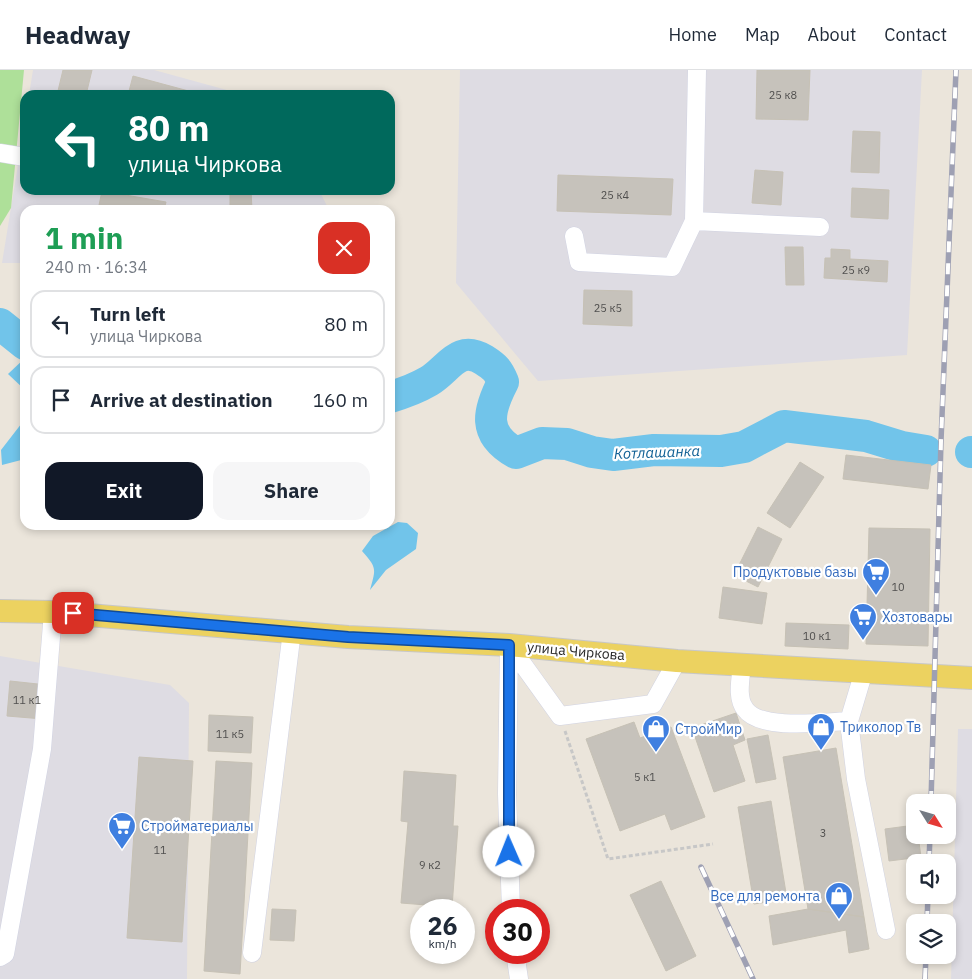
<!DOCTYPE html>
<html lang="en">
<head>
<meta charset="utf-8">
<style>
  body { margin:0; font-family:"IBM Plex Sans",sans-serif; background:#f6f6f7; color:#1f2937; height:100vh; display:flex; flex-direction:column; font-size:19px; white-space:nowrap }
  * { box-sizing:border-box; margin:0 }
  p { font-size:16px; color:#747a83 }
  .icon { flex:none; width:28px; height:28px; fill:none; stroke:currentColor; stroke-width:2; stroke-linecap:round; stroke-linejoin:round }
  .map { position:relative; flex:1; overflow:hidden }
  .side { position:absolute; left:20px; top:135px; width:375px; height:325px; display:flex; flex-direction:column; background:#fff; border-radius:15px; box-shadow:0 2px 8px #0003 }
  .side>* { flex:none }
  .guide { position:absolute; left:20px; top:20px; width:375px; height:105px; border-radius:15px; box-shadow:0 2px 8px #0003; background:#00695c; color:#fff; overflow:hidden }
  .needle { width:32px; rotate:127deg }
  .buttons { position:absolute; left:906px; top:724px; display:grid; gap:10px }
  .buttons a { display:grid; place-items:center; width:50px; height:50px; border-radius:10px; background:#fff; box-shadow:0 2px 8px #0003; font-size:25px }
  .speed { position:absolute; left:410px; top:829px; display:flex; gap:10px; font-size:25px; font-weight:700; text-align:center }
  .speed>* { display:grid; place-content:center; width:65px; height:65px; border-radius:50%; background:#fff; box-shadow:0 2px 8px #0003; line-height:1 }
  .speed small { font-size:12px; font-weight:400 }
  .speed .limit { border:8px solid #d22; background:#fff; color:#111 }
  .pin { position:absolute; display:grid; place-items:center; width:42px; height:42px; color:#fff; margin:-21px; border-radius:10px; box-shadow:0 2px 8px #0006 }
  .me { position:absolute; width:55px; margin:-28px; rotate:359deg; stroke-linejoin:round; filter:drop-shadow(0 0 4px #0008) }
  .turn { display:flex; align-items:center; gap:18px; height:105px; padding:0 25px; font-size:22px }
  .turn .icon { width:65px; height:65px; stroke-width:2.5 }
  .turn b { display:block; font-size:35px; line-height:42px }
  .round { display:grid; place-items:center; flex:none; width:52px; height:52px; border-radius:15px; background:#f6f6f7 }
  .summary { display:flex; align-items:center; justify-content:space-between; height:85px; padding:0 25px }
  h1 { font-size:30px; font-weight:700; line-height:38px; color:#1e9e55 }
  .primary-button { display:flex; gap:10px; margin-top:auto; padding:10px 25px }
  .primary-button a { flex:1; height:58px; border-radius:15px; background:#111827; color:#fff; font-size:20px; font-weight:700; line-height:58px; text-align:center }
  .primary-button a+a { background:#f6f6f7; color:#1f2937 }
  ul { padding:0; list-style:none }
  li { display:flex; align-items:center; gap:15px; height:68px; margin:0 10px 8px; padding:0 15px; border:2px solid #e0e1e3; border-radius:15px }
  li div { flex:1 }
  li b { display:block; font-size:19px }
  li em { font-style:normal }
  header { display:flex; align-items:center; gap:30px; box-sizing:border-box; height:70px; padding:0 25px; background:#fff; border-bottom:1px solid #e0e1e3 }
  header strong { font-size:24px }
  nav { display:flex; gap:28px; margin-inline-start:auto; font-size:18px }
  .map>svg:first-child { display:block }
</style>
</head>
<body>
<header>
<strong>Headway</strong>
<nav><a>Home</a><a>Map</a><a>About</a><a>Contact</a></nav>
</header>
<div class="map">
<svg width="972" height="909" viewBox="0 0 972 909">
  <rect width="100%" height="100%" fill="#ebe5db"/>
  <path fill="#dedce3" d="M33,0H154L245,25H29Z
    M460,0H922L907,285L538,311L456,213Z
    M25,52V120H319L329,140H25V193H2Z
    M0,586L170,615L189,633L187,909H0Z
    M958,659H972V909H951Z"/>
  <path fill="#aee099" d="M0,0H24L11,138L0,156Z"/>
  <path fill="#71c4ea" d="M25,288V320L8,304Z
    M25,349V389L2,395L1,380Z
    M398,452L407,453L418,463L416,479L386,500L370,520C376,498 377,498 362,481L373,466Z"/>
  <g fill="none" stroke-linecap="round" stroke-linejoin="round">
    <path stroke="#71c4ea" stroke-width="32" d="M0,254L25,274
      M390,327C404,323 417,318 429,311C449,299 458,274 484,290C495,297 498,300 503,312C488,341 482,364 516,383L542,373L567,374L592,382L613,385L654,380L721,381L744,377L784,356L866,366L902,377L926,381
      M971,382H972"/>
  </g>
  <path fill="#c6c2bb" stroke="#c6c1b5" d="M63,0H92L86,25H57Z
    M757,0H810L808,50L756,49Z
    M133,6L196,23V25H128Z
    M853,61L880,62L879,103L851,102Z
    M755,100L783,102L781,135L752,133Z
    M558,105L673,109L671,145L557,141Z
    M852,118L889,120L888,149L851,147Z
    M230,120H251L252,140H230Z
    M102,121L166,132L164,140H98Z
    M785,177H803L804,215H786Z
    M831,179L850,180V189L888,191L887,212L824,208L825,188H831Z
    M584,220L632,221V256L583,254Z
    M846,385L931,395L928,419L843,409Z
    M800,392L824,407L790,458L767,443Z
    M758,457L782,469L758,517L734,505Z
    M869,458L930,459L928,576L866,574Z
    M723,517L767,523L762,554L719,548Z
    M786,553L849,555L848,579L785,576Z
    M10,611L47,615L43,649L7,646Z
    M736,643L745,670L733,675L745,711L714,722L692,658Z
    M209,645L253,647L251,683L208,681Z
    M634,652L640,668L671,657L705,747L671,760L665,744L620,761L586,669Z
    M768,665L776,709L756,713L747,669Z
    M836,678L864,847L808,839L783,687Z
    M139,687L193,691L182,872L127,868Z
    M216,691L252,693L240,904L204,901Z
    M404,701L456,705L453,756H458L452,837L401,833L408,752L401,751Z
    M771,731L787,829L754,834L738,737Z
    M915,755V765H918L921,787L889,791L885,759Z
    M661,811L696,886L666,901L630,825Z
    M272,839L296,840L294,871L270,870Z
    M808,839L864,847L869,879L849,883L846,860L773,875L769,846Z"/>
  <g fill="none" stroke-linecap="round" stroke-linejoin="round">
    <defs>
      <path id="minor" d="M697,0L694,151L820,157
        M0,83L25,87
        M574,166L579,192L672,197L694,151
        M509,575L507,724L511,840
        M509,575L560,646L653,634L677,591
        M742,594C741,608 736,627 745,639C760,661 825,652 849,651
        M864,601L849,651L856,709L886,860
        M515,882L519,909
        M252,883L292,561
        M0,887L5,884L42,679L53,542"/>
      <path id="major" d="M0,541L53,542L348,567L509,575L677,591L972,608"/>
    </defs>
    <use href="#minor" stroke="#d1d3e2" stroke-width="19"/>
    <use href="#major" stroke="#c7c7c7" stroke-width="24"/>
    <path stroke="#c7c7c7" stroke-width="3" stroke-dasharray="4 2.5" stroke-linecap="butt" d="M565,661L608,789L713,774"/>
    <use href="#minor" stroke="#fff" stroke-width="18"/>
    <use href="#major" stroke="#ecd260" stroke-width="22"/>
    <defs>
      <path id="rail" d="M931,732L941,371L956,0
        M929,792L930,765
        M701,797L753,909
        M927,852L928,825
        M925,909L926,885"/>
    </defs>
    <use href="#rail" stroke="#9ea0b3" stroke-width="5.5"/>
    <use href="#rail" stroke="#fff" stroke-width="4" stroke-dasharray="11" stroke-linecap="butt"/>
  </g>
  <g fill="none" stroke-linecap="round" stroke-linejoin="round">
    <defs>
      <path id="route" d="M73,543L348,567L509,575V782"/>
    </defs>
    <use href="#route" stroke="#114b97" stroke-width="12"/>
    <use href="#route" stroke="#1a73e8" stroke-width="9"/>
  </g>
  <defs>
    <symbol id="supermarket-pin" viewBox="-11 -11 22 30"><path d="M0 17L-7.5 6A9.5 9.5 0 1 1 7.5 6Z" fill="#3f7fe0" stroke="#fff"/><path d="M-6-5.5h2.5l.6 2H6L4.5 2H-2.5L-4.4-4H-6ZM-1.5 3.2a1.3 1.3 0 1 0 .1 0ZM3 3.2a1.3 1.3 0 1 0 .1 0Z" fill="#fff"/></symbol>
    <symbol id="shop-pin" viewBox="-11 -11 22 30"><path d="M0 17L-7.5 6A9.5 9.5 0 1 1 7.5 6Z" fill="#3f7fe0" stroke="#fff"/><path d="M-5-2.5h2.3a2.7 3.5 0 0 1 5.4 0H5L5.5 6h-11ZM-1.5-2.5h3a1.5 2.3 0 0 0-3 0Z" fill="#fff"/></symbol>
  </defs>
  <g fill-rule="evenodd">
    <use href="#supermarket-pin" x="860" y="486" width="32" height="43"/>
    <use href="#supermarket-pin" x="847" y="531" width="32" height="43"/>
    <use href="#shop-pin" x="805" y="641" width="32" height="43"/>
    <use href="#shop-pin" x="640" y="643" width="32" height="43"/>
    <use href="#supermarket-pin" x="106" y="740" width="32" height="43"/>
    <use href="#shop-pin" x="823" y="810" width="32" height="43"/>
  </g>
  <g text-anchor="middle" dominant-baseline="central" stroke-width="4.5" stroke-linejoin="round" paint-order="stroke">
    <g font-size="11" fill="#504f4e">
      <text x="783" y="25">25 к8</text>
      <text x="615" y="125">25 к4</text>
      <text x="856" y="200">25 к9</text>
      <text x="608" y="238">25 к5</text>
      <text x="898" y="517">10</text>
      <text x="817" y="566">10 к1</text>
      <text x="27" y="630">11 к1</text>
      <text x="230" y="664">11 к5</text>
      <text x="645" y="707">5 к1</text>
      <text x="823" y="763">3</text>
      <text x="160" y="780">11</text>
      <text x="430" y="795">9 к2</text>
    </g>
    <g font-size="14" fill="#366cbe" stroke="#fff" text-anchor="start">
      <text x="857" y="502" text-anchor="end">Продуктовые базы</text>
      <text x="882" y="547">Хозтовары</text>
      <text x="840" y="657">Триколор Тв</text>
      <text x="675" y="659">СтройМир</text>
      <text x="141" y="756">Стройматериалы</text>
      <text x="820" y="826" text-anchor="end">Все для ремонта</text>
    </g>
    <g font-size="14" fill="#292929" stroke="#fff">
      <text transform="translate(576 581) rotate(5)">улица Чиркова</text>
    </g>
    <g font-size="15" font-style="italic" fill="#126195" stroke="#fff">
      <text transform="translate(657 382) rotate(-2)">Котлашанка</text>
    </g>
  </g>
</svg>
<div class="buttons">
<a><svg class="needle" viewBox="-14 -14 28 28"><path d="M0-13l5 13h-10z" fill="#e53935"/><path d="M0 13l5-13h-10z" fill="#747a83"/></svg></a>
<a><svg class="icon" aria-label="sound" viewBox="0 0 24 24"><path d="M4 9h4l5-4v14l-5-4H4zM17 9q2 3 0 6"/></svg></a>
<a><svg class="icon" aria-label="layers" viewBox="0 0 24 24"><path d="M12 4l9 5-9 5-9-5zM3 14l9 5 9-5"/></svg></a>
</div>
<div class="speed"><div>26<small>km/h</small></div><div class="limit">30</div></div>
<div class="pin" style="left:73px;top:543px;background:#d93025"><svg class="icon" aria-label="arrive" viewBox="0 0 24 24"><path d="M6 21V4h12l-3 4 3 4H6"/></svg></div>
<svg class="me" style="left:509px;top:782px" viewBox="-20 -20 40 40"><circle r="19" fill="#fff"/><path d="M0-13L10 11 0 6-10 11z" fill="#1a73e8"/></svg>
<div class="guide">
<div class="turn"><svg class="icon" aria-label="left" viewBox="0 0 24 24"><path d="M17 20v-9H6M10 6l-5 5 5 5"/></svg><div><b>80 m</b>улица Чиркова</div></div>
</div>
<section class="side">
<div class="summary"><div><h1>1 min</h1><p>240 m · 16:34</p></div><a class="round" style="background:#d93025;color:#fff"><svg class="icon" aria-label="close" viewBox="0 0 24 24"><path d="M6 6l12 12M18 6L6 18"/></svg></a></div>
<ul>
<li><svg class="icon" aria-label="left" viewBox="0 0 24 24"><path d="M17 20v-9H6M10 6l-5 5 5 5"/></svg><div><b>Turn left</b><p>улица Чиркова</p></div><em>80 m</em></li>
<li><svg class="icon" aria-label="arrive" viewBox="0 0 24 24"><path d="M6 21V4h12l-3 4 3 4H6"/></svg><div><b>Arrive at destination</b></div><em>160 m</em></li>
</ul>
<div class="primary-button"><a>Exit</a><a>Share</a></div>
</section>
</div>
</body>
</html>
